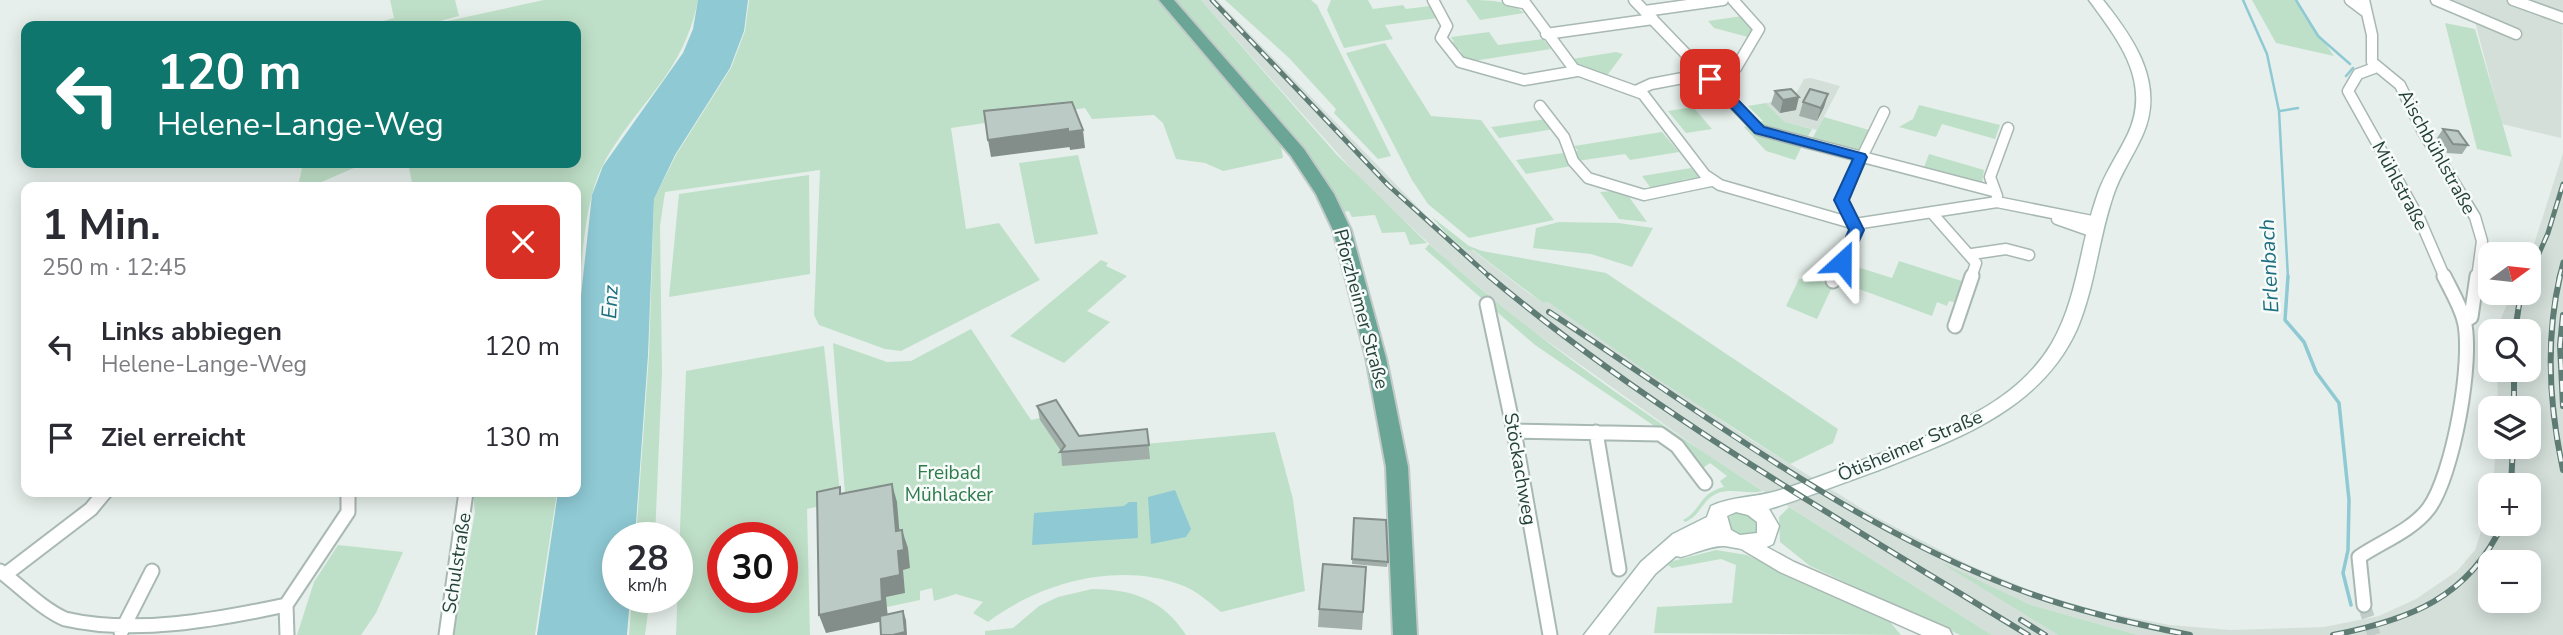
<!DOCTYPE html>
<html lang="de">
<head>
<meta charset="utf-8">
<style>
  body { margin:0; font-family:"Nunito Sans",sans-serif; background:#f7f7f7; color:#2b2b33; height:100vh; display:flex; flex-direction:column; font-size:26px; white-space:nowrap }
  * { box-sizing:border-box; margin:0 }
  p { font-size:23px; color:#7c7c81 }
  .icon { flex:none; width:38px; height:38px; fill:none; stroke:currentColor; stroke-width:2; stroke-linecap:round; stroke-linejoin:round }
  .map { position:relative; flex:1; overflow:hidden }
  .drawer { position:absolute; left:21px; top:182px; width:560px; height:315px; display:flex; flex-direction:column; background:#fff; border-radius:14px; box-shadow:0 4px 18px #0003 }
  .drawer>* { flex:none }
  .top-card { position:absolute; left:21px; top:21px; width:560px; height:147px; border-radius:14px; box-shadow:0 4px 18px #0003; background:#0f766e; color:#fff; overflow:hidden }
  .needle { width:46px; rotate:75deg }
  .fabs { position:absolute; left:2478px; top:242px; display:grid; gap:14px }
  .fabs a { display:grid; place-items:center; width:63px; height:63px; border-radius:14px; background:#fff; box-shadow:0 4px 18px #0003; font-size:35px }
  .speed { position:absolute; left:602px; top:522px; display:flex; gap:14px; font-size:35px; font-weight:700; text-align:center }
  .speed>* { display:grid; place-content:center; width:91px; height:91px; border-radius:50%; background:#fff; box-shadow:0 4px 18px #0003; line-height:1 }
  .speed small { font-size:18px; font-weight:400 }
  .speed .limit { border:10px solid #d22; background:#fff; color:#111 }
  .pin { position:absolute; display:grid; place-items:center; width:60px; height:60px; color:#fff; margin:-30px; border-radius:14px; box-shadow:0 4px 10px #0006 }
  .me { position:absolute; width:77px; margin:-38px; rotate:24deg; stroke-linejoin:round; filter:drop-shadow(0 0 5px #0008) }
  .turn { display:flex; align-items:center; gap:24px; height:147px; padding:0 21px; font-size:32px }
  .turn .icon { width:91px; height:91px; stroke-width:2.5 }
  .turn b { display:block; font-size:49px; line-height:60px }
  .round { display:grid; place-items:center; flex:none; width:74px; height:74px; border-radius:14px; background:#f7f7f7 }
  .overview { display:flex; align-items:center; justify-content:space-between; height:119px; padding:0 21px }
  h1 { font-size:42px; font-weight:700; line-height:52px }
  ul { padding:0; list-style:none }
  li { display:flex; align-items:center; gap:21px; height:91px; padding:0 21px }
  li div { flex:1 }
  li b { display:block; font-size:26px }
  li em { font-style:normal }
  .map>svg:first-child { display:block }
</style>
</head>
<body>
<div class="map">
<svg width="2563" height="635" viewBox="0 0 2563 635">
  <rect width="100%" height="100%" fill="#e6efeb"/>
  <path fill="#d4dfda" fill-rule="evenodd" d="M1201,0H1217L1447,237L1450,236L1468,251L1472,250L1530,294L1543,303L1548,302L1740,433L1874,516L1969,565L2037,593L2102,612L2170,625L2230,630L2324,627L2379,616L2416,599L2457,571L2475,550L2490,504V523H2529V485H2493L2496,446H2529V408H2498L2497,369H2529V331H2497V328L2512,292H2529V260L2563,153V635H2138L2031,605L1951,568L2058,635H1992L1710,457L1526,326L1449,262L1365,184ZM2490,562H2529V600H2490Z
    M2432,0H2563L2561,138L2502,124L2474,18Z
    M1811,78L1840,86L1817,130L1785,122L1766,103L1793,99L1804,79Z"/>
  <path fill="#bfe0c8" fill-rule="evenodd" d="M390,0H455L459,16L429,24V25L544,0H698C683,76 636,103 603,165C582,204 581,283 576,329V187H413L408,163H576V26H377L376,23L394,18Z
    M749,0H1160L1280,140L1283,158L1223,171L1205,163L1176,159L1163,123L1154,115L1092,119L1085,108L951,128L966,229L999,223L1040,280L901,351L885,349L819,325L814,315L820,170L665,192L660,226L662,373L655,537H636L649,355L654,199L676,155L731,68L745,31Z
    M1172,0H1201L1336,154L1427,243L1410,245L1405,232L1382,233L1375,215L1352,217L1349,211L1344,212C1297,133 1232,68 1172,0Z
    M1225,0H1311L1317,5L1391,156L1378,159L1334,113L1336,109L1289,58Z
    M1331,0H1368L1373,9L1403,5L1406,9L1430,6L1438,18L1385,25L1393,39L1344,48L1327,10Z
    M1466,0C1486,0 1511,0 1524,13L1480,20Z
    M2252,0H2295L2334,56L2276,43Z
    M1742,16L1752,31L1748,37L1714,28L1708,21Z
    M2445,23L2475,29L2512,157L2477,149Z
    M1489,32L1498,45L1543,39L1551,49L1467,62L1456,56L1462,54L1459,49L1453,50L1448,43L1454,42L1451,37Z
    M1385,43L1431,116L1481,120L1554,220L1469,238L1428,204L1412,180L1346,53Z
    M1616,52L1623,54L1606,77L1578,66L1572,59Z
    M1766,103L1785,122L1812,129L1806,140L1762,128L1757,122L1763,121L1748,106Z
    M1919,105L2000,125L1995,139L1942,124L1936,137L1899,127L1913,119Z
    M1693,107L1712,129L1686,133L1668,111Z
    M1824,117L1869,130L1858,153L1811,141Z
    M1547,119L1554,129L1499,138L1491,127Z
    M1750,125L1803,144L1795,160L1766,151L1744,127Z
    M1662,132L1679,152L1630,160L1625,154L1577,161L1571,152L1578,151L1574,146Z
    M1563,153L1572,166L1526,174L1516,160Z
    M1929,154L1984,170L1982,183L1923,170Z
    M1078,155L1098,234L1035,244L1019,163Z
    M303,163H356V167L310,187H298Z
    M1691,168L1699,177L1696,183L1692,179L1682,180L1685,185L1653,191L1642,176Z
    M809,175L810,274L669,297L679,194Z
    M1614,191L1627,194L1647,222L1619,219L1600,192Z
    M1432,217L1469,246L1482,251L1606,273L1838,429L1833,443L1790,464L1653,376L1548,302L1543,303L1473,250L1468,251L1449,237Z
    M1559,222L1619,223L1653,228L1632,267L1591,254L1533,248L1536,228Z
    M1429,244C1532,337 1646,416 1763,491C1748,495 1733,488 1718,493C1702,499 1701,516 1685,522L1683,520C1701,511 1699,493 1724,487L1720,481L1727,476L1710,463L1700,470L1681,444L1535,345L1425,249Z
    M1101,260L1108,263L1106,266L1127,276L1087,311L1110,322L1064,363L1010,336Z
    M1899,261L1965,282L1958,303L1949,301L1947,306L1937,302L1932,316L1840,282L1848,264L1892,278Z
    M1810,277L1833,285L1817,319L1786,306L1799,279Z
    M971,329L1031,420L1058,414L1081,450L1275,432L1293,499L1305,591L1221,612C1209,602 1196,590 1181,585C1117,561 1039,583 988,622L973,613L983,602L956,594L934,601L932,588L920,591V600L887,607L888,620L826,633L822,520L846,506L833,343L887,362L911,361Z
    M824,346L841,501L807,509L810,635H676L686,371ZM723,537H782V597H723Z
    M473,492H557L535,635H453L475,512Z
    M1789,507L1992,635H1960L1810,566L1780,542L1779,517Z
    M1736,512L1752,516L1759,524L1758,532C1744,541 1731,534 1726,520Z
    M338,545L403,552L376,613L361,635H297L314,582Z
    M1716,550L1747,555L1890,622L1901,635L1654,633L1657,607L1732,603L1736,565L1721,559L1672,568L1668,565L1673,561Z
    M1940,562L2031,605L2138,635H2058Z
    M1092,589C1132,589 1164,600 1186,635H985V631L1013,628L1039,606L1058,597Z
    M632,597H650L645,635H629Z"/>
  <path fill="#8ec9d4" d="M698,0H748L744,31L730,68L675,155L654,199L648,355L635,537H618V597H630L627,635H537L558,492H576V341L592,195L603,166L683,53L693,29Z
    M1175,490L1191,529L1186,537L1151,544L1148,497Z
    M1129,502H1137L1138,538L1032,545L1034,513L1124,506Z"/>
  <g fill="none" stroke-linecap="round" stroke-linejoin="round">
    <path stroke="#8ec9d4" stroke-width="2.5" d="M2243,0L2267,54L2279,111L2288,278
      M2296,0L2318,36L2350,64
      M2346,76L2353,68
      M2280,111L2298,108"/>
    <path stroke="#8ec9d4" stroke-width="3.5" d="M2288,276L2285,320L2304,342L2316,372L2339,403L2349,500L2348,550L2343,573L2351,605"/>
    <path stroke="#bfccc8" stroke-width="13" stroke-dasharray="13 7" stroke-linecap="butt" d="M2364,605L2374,635"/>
    <defs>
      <path id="minor-far1" d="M1433,0L1447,26L1441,38L1460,62L1524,80L1577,71
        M1508,0L1523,3
        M1523,0L1574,69L1643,94L1705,175L1720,185L1855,224L1997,202L2097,222
        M1634,0L1759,130L1993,191
        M2350,0L2366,12
        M2364,0L2372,35V62L2400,85L2422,130L2475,217L2482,241L2477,278
        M2436,0L2516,34
        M2513,0L2563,18
        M1645,11L1723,0
        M1546,34L1653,19
        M2377,67L2358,74L2348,91L2420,220L2445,278
        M1638,90L1651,84L1736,68L1759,29L1733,0
        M1540,106L1564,137L1573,161L1588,178L1644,195L1711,181
        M1997,196L1990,177L2008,128
        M1932,213L1976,263L1971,278
        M2057,219L2094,232
        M1972,254L2006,249L2029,255
        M1835,278L1857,230L1841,200L1884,112"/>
      <path id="minor" d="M1833,281L1835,276
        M1487,304L1514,431L1550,635
        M2464,321L2471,317L2477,276
        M1955,326L1972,276
        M1514,431L1660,434L1677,446L1705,483
        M1596,432L1619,569
        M0,571C20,586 42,609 65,619C134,635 216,620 286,605
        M6,574L91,509L105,492
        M2364,605L2359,557C2381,542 2413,530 2429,508C2453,475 2474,359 2464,320C2460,305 2451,290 2444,276
        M121,632L152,571
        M287,635L286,605L348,512V492
        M446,635L466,492"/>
      <path id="tertiary" d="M1750,538L1794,562L1949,629L1952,635H1922L1780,572L1743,550L1741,545L1743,540Z"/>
      <path id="secondary" d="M2089,0H2103C2134,39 2165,83 2143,134C2134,155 2120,174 2113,196C2098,240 2095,287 2077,329C2041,410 1955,440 1879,470C1842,483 1806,498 1769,509L1779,526L1773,544C1751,555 1746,549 1725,546C1712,545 1693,554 1681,557L1676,556L1655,574L1608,635H1584L1641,562L1673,534L1707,517L1711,506C1733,496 1753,498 1777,491C1807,482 1837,470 1866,459C1933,434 2014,408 2052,343C2078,298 2080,244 2097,196C2104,174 2118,155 2128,134C2152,82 2119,41 2089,0ZM1736,512L1748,515L1757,522V533L1740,535L1731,530L1727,516Z"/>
      <path id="primary" d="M1159,0H1174L1304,149L1334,194L1351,230L1386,358L1408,467L1417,635H1393L1386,467L1366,358L1333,230L1316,194L1291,156Z"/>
    </defs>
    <use href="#minor-far1" stroke="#a8b8b2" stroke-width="13"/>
    <use href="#minor" stroke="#a8b8b2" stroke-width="17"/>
    <use href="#tertiary" stroke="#a8b8b2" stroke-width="3"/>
    <use href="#secondary" stroke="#a4bbb3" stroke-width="3"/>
    <use href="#primary" stroke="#c2cac8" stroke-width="4"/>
    <use href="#minor-far1" stroke="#fff" stroke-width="10"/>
    <use href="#minor" stroke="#fff" stroke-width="13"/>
    <use href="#tertiary" fill="#fff" fill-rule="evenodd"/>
    <use href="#secondary" fill="#fff" fill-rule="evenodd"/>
    <use href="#primary" fill="#6aa596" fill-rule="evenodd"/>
    <defs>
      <path id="rail-far1" d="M1212,0L1388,185L1491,278
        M2529,276L2548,233L2563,184
        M2559,278L2563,262"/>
      <path id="rail" d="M1489,276C1654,415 1845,522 2028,635
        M2560,276C2545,341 2549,405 2563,470
        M1549,312C1699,410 1847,524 2015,588C2072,610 2131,623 2190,635
        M2563,315L2560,345L2563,406
        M2515,331L2521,292
        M2514,369V408
        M2511,485L2513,446
        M2021,620L2045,635
        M2333,635C2409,620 2469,598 2503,523"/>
    </defs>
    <use href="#rail-far1" stroke="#5f7d75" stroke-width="5"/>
    <use href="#rail" stroke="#5f7d75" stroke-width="6"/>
    <use href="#rail-far1" stroke="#f7fbf9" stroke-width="2.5" stroke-dasharray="9" stroke-linecap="butt"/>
    <use href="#rail" stroke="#f7fbf9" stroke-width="3.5" stroke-dasharray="11" stroke-linecap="butt"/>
  </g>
  <path fill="#a1aea9" d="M1775,91L1796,110L1780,113L1771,104Z
    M1828,94L1824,107L1817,121L1799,116L1803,102Z
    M2443,129L2468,145L2462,154L2447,153L2437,138Z
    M1037,406L1079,436L1147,429L1150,459L1062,466L1061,451L1040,420Z
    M1354,518L1388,562L1387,567L1352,564Z
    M1366,567L1362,630L1318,627L1319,609Z"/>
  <path fill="#838d89" d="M1828,94L1824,107L1817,121L1821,108Z
    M1799,97L1796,110L1780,113L1783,100Z
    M1068,129L1070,147L991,157L988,140Z
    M1083,130L1085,148L1070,150L1068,132Z
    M892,484L897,502L901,550L896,531Z
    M902,530L908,548L910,568L903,570L905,593L886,597L888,620L826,633L819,615L881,579L898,551Z
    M903,611L906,620L907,635H893Z"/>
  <path fill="#bbcac4" stroke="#838d89" stroke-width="2" d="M1791,89L1799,97L1783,100L1775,91Z
    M1810,89L1828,94L1821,108L1803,102Z
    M1072,102L1083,130L1068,132V129L988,140L984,111Z
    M2443,129L2458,131L2468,145L2453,144Z
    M1056,400L1079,436L1147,429L1149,445L1060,452L1065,446L1037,406Z
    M892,484L896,531L902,530L904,550L898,551L900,575L881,579L882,601L819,615L817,492L840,487V494Z
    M1354,518L1386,520L1388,562L1352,559Z
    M1323,564L1366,567L1363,612L1319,609Z
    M903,611L905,632L893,635H881L880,616Z"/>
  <path fill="#1a73e8" stroke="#114b97" stroke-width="2" d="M1706,76H1715L1764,127L1865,154L1867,157L1849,200L1864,230L1848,265H1837L1835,262L1849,230L1834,200L1853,159L1755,133L1706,81Z"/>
  <g text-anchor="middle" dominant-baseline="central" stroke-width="5" stroke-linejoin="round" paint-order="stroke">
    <g font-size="19" fill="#24423a" stroke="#f7fbf9">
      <text transform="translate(2437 152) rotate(61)">Aischbühlstraße</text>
      <text transform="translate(2400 186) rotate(62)">Mühlstraße</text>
      <text transform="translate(1361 309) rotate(75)">Pforzheimer Straße</text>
      <text transform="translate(1910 446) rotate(-23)">Ötisheimer Straße</text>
      <text transform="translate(1520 469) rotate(80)">Stöckachweg</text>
      <text transform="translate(457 563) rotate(-81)">Schulstraße</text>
    </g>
    <g font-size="19" fill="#2d7a4b" stroke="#f7fbf9">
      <text x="949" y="473">Freibad<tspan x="949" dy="22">Mühlacker</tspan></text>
    </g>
    <g font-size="21" font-style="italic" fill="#1c6f80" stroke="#f7fbf9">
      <text transform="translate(2269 266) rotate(-93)">Erlenbach</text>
      <text transform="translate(610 302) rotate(-87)">Enz</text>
    </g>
  </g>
</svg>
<div class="fabs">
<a><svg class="needle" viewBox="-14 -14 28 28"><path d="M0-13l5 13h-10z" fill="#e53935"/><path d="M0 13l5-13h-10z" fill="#7c7c81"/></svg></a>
<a><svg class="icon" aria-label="search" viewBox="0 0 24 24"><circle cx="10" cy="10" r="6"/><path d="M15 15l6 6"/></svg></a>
<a><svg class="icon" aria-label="layers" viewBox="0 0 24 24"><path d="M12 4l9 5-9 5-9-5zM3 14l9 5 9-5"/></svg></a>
<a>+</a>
<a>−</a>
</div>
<div class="speed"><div>28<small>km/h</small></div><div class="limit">30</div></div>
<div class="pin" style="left:1710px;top:79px;background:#d93025"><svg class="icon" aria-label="arrive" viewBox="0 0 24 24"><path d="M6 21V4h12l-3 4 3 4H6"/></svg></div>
<svg class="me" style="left:1842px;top:262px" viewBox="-20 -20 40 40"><path d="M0-17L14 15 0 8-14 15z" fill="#1a73e8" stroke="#fff" stroke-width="4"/></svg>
<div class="top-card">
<div class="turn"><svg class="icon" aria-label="left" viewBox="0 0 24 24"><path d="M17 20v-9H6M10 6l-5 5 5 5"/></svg><div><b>120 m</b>Helene-Lange-Weg</div></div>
</div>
<section class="drawer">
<div class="overview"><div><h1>1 Min.</h1><p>250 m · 12:45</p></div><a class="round" style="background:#d93025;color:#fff"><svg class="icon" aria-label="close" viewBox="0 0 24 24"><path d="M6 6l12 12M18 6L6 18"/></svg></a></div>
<ul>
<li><svg class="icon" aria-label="left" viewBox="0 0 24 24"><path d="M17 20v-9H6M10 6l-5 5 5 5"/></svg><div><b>Links abbiegen</b><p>Helene-Lange-Weg</p></div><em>120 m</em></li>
<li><svg class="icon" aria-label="arrive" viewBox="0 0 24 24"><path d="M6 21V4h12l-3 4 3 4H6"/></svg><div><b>Ziel erreicht</b></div><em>130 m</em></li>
</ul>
</section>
</div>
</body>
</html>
